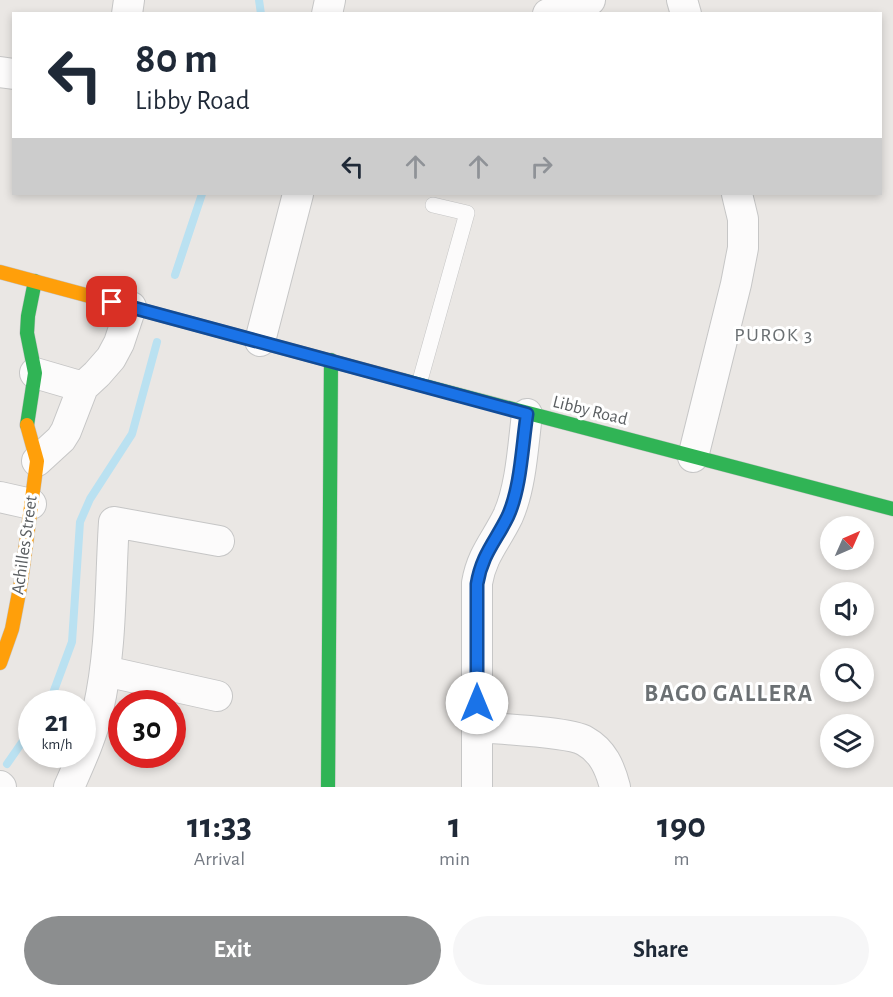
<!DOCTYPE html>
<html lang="en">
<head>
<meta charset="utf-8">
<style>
  body { margin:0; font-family:"Alegreya Sans",sans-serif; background:#f6f6f7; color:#1f2937; height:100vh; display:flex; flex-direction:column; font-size:22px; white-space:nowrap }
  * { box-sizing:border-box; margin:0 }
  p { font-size:20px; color:#747a83 }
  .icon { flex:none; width:33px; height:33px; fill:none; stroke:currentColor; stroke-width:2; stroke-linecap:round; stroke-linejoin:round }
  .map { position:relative; height:787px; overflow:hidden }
  .panel { display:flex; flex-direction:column; background:#fff; flex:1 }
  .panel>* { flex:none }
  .top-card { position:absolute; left:12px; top:12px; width:870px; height:183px; border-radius:0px; box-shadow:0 3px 9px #0003; background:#fff; color:#1f2937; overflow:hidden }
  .needle { width:39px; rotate:45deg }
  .tools { position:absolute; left:820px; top:516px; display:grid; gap:12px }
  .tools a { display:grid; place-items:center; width:54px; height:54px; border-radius:50%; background:#fff; box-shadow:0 3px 9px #0003; font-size:30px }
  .speed { position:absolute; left:18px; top:690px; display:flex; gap:12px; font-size:30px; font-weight:700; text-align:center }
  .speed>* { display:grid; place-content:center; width:78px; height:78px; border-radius:50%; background:#fff; box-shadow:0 3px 9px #0003; line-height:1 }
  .speed small { font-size:15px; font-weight:400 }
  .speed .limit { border:9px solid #d22; background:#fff; color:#111 }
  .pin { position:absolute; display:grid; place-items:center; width:51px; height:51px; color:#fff; margin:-26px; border-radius:12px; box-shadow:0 3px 9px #0006 }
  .me { position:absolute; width:66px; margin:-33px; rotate:0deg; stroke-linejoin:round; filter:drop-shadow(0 0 4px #0008) }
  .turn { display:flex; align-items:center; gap:21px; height:126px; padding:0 24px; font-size:27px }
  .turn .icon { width:78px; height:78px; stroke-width:2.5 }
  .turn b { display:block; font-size:42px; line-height:51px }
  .lanes { display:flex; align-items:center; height:57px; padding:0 24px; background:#0003; justify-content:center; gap:30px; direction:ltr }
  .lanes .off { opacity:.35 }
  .eta { display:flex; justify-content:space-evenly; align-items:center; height:102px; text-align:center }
  .eta b { font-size:36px; font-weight:700; line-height:42px }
  .action { display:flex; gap:12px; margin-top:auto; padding:12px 24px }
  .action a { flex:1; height:69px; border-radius:36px; background:#8c8e8f; color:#fff; font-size:24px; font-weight:700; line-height:69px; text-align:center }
  .action a+a { background:#f6f6f7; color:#1f2937 }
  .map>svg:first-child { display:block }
</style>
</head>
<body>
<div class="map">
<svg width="893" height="787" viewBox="0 0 893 787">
  <rect width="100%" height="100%" fill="#eae7e4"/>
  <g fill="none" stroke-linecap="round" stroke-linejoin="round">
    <path stroke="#bae1f1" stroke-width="8" d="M259,0L261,14
      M175,275L202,194
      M49,704L72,642L80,522L90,499L132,434L157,342
      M7,764L32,728"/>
    <defs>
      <path id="lane" d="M419,384L467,213L433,205"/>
      <path id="street" d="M682,0L686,14
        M127,14L129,0
        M327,14L330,0
        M548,14L590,0
        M0,72L14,74
        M260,341L298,194
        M35,373L83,387
        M693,457L736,284L743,248V219L737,194
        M37,461L61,439L66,431L83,387L97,374L111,358L119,343L131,307
        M0,497L31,504
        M105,671L217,696
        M477,727C499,729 570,732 585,741C603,751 610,768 615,787
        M0,786L1,787
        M69,787C80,762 92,736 98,710C112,649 110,584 114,522L219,541
        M477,787V583C482,554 496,541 508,516C521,487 523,446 527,414"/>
      <path id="fast" d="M402,380L893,509
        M27,425L35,373L27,333L28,316L35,281
        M328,787L331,360"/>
      <path id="slow" d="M0,272L402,380
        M0,663L12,629L21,582L37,461L27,425"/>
    </defs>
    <use href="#lane" stroke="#c6c6c6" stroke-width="16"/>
    <use href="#street" stroke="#c6c6c6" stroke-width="32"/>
    <use href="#fast" stroke="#c5c5c5" stroke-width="15"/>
    <use href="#slow" stroke="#c5c5c5" stroke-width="15"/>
    <use href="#lane" stroke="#fcfbfb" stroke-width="15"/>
    <use href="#street" stroke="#fcfbfb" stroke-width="30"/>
    <use href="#fast" stroke="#30b455" stroke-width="14"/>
    <use href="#slow" stroke="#ff9f0a" stroke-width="14"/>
  </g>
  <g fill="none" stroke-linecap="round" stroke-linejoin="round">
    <defs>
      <path id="route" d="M112,302L527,414C522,446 521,487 508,516C496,541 482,554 477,584V703"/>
    </defs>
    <use href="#route" stroke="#114b97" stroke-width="15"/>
    <use href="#route" stroke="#1a73e8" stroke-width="10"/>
  </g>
  <g text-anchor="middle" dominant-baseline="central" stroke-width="6" stroke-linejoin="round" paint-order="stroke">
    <g font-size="18" fill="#5a5e61" stroke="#fff">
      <text transform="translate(590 411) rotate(14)">Libby Road</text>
      <text transform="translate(25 545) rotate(-82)">Achilles Street</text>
    </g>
    <g font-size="20" letter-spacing="1.5" fill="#6b7073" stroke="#fff">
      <text x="774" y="335">PUROK 3</text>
    </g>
    <g font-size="24" font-weight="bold" letter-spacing="1.5" fill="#6b7073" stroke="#fff">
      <text x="729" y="694">BAGO GALLERA</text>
    </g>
  </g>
</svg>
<div class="tools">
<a><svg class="needle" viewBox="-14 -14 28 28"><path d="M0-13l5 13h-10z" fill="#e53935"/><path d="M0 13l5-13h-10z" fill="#747a83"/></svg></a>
<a><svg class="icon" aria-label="sound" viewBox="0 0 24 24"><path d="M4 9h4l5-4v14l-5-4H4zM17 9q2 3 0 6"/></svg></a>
<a><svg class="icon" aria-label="search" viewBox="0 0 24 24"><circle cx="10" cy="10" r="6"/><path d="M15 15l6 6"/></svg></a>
<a><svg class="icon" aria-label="layers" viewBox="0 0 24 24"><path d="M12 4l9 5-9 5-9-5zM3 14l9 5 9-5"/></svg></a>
</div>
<div class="speed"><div>21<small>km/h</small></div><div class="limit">30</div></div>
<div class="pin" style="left:112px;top:302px;background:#d93025"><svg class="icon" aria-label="arrive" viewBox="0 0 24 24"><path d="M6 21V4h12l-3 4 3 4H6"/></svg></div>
<svg class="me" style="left:477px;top:703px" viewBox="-20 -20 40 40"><circle r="19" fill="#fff"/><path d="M0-13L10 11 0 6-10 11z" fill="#1a73e8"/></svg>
<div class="top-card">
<div class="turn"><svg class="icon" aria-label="left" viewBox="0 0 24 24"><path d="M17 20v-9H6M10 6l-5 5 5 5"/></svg><div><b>80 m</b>Libby Road</div></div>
<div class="lanes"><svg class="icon" aria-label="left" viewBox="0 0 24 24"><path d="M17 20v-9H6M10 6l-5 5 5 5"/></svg><svg class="icon off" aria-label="ahead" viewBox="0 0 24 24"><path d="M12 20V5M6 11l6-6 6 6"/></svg><svg class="icon off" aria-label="ahead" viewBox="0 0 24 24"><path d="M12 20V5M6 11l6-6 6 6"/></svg><svg class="icon off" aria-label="right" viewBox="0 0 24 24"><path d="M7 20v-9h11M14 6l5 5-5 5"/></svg></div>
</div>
</div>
<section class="panel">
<div class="eta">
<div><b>11:33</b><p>Arrival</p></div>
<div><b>1</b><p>min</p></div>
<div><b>190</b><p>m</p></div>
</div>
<div class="action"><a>Exit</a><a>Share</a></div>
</section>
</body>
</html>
